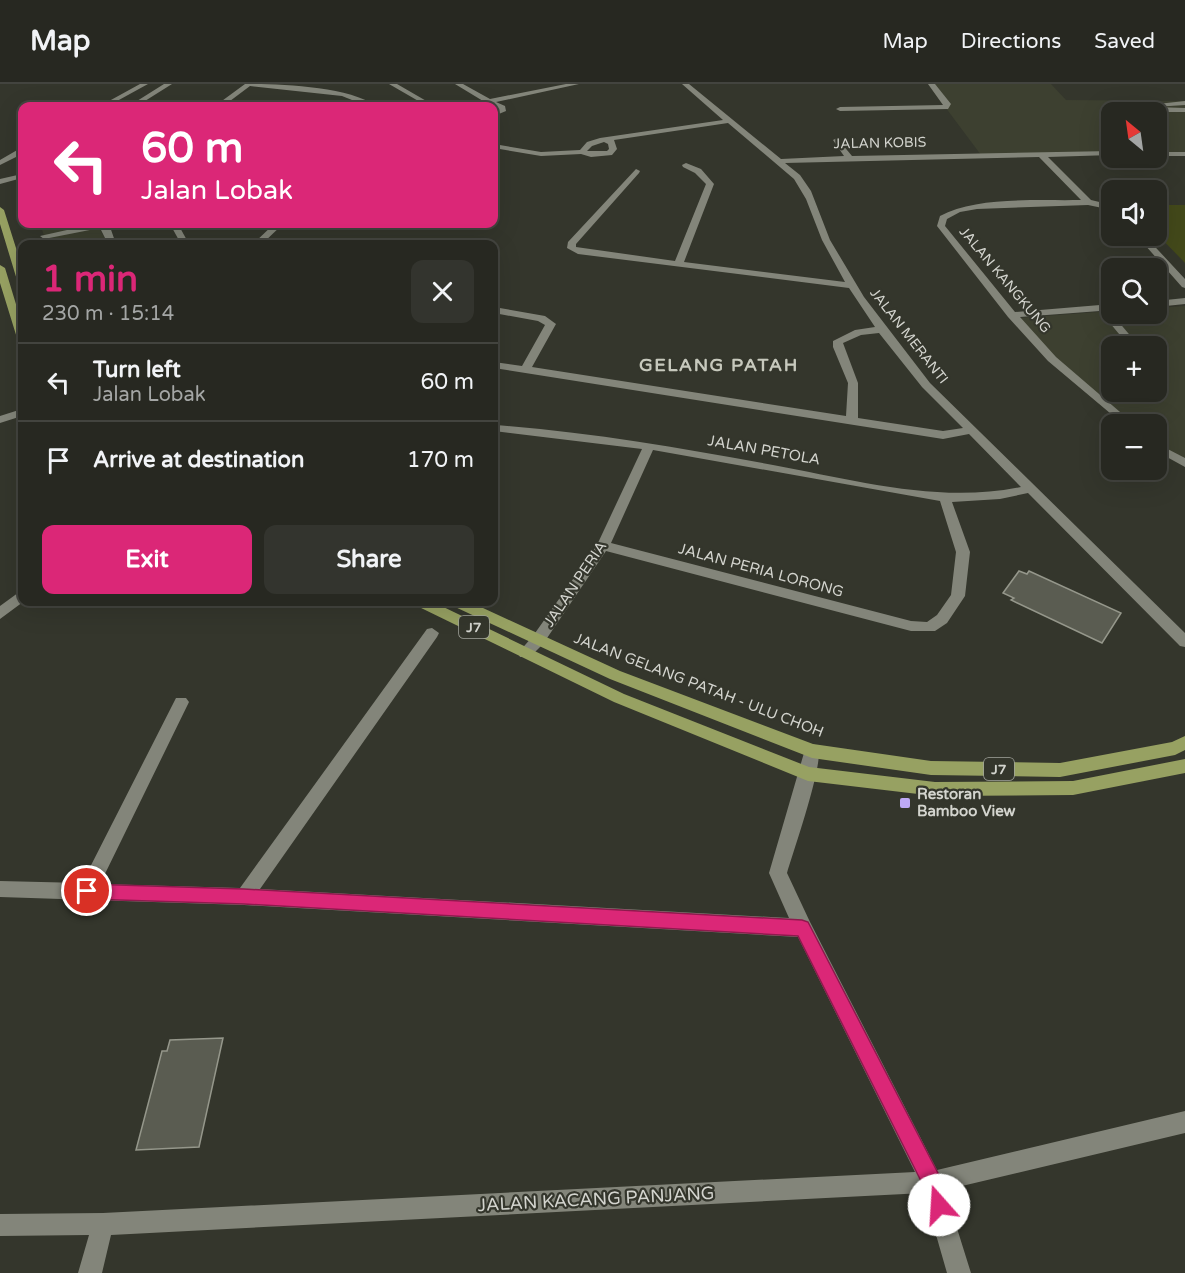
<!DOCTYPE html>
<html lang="en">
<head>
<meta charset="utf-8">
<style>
  body { margin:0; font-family:"Varela Round",sans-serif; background:#33342e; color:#f1f3f6; height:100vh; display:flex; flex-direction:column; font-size:22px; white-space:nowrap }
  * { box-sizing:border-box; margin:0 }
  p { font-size:20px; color:#a4a6a5 }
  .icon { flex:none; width:33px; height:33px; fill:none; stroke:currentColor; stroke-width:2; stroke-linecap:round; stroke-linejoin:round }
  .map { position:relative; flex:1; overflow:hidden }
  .side { position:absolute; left:18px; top:156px; width:480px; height:366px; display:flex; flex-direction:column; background:#272821; border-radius:12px; box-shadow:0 6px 24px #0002,0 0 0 2px #43443f }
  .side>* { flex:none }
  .banner { position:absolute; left:18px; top:18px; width:480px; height:126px; border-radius:12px; box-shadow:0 6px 24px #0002,0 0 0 2px #43443f; background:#db2777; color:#fff; overflow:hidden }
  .needle { width:39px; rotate:331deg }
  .fabs { position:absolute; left:1101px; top:18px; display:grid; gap:12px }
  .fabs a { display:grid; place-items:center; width:66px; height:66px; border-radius:12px; background:#272821; box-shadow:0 6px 24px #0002,0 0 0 2px #43443f; font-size:30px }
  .pin { position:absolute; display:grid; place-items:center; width:51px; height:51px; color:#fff; margin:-26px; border:3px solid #fff; border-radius:50%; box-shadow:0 2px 6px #0007 }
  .me { position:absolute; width:66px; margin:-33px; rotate:341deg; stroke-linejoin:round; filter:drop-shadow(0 0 4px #0008) }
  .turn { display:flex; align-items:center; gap:21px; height:126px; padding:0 24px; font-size:27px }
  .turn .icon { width:78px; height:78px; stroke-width:2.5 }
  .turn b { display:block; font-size:42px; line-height:51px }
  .round { display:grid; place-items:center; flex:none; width:63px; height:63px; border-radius:12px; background:#33342e }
  .head { display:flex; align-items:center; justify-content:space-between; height:102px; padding:0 24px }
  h1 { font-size:36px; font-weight:800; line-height:45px; color:#db2777 }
  .button { display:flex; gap:12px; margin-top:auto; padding:12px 24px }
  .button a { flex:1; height:69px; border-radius:12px; background:#db2777; color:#fff; font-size:24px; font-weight:800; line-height:69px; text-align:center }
  .button a+a { background:#33342e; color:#f1f3f6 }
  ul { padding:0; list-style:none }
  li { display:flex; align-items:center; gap:18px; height:78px; padding:0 24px; border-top:2px solid #43443f }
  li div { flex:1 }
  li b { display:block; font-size:22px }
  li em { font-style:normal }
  header { display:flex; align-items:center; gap:36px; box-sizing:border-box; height:84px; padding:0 30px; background:#272821; border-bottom:2px solid #43443f }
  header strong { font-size:28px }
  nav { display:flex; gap:33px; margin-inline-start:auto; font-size:21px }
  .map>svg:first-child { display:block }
</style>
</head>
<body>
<header>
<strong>Map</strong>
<nav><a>Map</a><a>Directions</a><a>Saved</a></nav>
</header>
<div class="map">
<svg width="1185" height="1189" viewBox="0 0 1185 1189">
  <rect width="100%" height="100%" fill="#34362c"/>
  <path fill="#3d4030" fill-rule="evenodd" d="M928,0H1051L1066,16L1185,17V69H1157L1156,28H1112L1111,70L981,71Z
    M40,140H97L108,160H47Z
    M1185,222V377L1157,360L1156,340H1131L1046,265L1019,234L1111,227L1112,230H1156L1157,224ZM1112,262H1156V308H1112Z"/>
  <path fill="#43491a" d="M1157,121H1185V179L1157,150Z"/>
  <path fill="#5a5c51" stroke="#95978b" stroke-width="1.5" d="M1019,487L1027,490L1029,487L1121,529L1102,559L1011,516L1014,514L1003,509Z
    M223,954L199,1063L136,1066L162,967H167L170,956Z"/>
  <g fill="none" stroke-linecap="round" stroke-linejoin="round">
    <path fill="#83857a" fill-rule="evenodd" d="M140,0H148L108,22H100Z
      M164,0H172L137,22H129Z
      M245,0C279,0 348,2 376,22H367L342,12L250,2L230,17L260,20L263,22L225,20L215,22Z
      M389,0H397L435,22H427Z
      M455,0H463L490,15L566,0H579L496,18L505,22L506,27L494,32V28L498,25L489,20L470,22L483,17Z
      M682,0H689L781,75L844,72L833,56L837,54L852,72L1112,67V71L1048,73L1091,116L1112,121V126L1088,121L977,125L960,128L947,135L945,142L1015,228L1112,220V230L1139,262H1129L1100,227L1020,233L1056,273L1134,340H1123L1048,277L1008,233L937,142L940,132C976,112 1039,117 1081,116L1039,73L785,79L800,91L811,107L830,156L864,213L930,299L1185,549V563L1180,562L1028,409L1000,415L952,418L970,468L965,512L947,539L935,547H911L606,467L543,560L530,573H520L518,569L533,552L597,461L642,365L494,347V341C588,348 681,364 773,381C855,396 939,420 1021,403L969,350L943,355L494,284V278L522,282L545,241L538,237L494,229V223L545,232L556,240L532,283L846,332L848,299L833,263V257L855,246L875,243L849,204L578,170L567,164L568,158L636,85L640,87L639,89L576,160V163L675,177L706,100L695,89L683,83L682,81L686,79L701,85L714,100L684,178L845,198L822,156L806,115L794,95L728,39L614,56L617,65L612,71L591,73L581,70L541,72L494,64V60L541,68L580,66L587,58L600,54L723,36ZM604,58L608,60L609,65L607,67H587L592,62ZM879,249L922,303L963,344L943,347L858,334V299L843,259L861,251ZM653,366L940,417L956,468L951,511L937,531L927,538L911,537L611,459Z
      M928,0H935L951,20L948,25L840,27L836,25L840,23L943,21Z
      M1185,17V21L1154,23L1185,24V28H1155L1139,22Z
      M19,65H22V70L0,81V76Z
      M1156,68H1185V72H1156Z
      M22,90V94L0,100V95Z
      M94,140H109L116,160H108L100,144L44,155L40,152Z
      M170,140H178L189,160H181Z
      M274,140H283L262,160H253Z
      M1137,152H1145L1185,195V204L1182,203Z
      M1185,214V220L1156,223V217Z
      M22,325V332L0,339V332Z
      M1156,359L1185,374V383L1156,367Z
      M22,506L23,518L0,535V522Z
      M432,544L439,549L437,553L260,805L789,834L769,789L806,662L812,660L818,662C825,677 793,768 787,789L810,838L937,1086L1185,1027V1049L945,1106L971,1189H947L924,1109L111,1151L102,1189H78L89,1151L0,1152V1130L103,1129L915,1088L798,853L244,821L0,813V797L82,799L176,614H186L189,618L100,800L240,804L427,545Z"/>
    <path fill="#97a162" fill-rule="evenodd" d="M0,123L4,126L22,183V199L17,196L0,140Z
      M0,181L5,184L22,240V257L17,254L0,199Z
      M415,518H433L624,610L809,683L935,698L1073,697L1185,675V689L1073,711L935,712L808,697L614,618L417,522Z
      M451,518H470L620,587L813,660L931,677L1060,679L1172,658L1185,652V666L1175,671L1060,693L931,691L812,674L610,595L453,522Z"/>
  </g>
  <path fill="#db2777" stroke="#8e194d" stroke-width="1.5" d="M87,800L244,805L802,836L808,838L939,1091L949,1121L946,1128L939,1131L932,1128L923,1101L798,852L244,820L87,815L81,813L79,807L81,802Z"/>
  <rect fill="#bea9f5" stroke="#34362c" stroke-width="2" x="899" y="713" width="12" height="12" rx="3"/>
  <g text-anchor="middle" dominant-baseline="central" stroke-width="4.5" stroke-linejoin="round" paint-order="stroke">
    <g font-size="14" fill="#d3d4ce" stroke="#34362c">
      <text transform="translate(880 59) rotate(-1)">JALAN KOBIS</text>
      <text transform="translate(1005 196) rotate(50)">JALAN KANGKUNG</text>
      <text transform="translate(909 252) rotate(52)">JALAN MERANTI</text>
    </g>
    <g fill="#34362c" stroke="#a3a59d" stroke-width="1.5">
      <rect x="459" y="532" width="30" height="22" rx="4.5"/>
      <rect x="984" y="674" width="30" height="22" rx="4.5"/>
    </g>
    <g font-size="14" font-weight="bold" fill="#d3d4ce">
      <text x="474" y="543">J7</text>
      <text x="999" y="685">J7</text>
    </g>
    <g font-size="15" fill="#d3d4ce" stroke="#34362c">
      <text transform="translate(764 366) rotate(10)">JALAN PETOLA</text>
      <text transform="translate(761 486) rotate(15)">JALAN PERIA LORONG</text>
      <text transform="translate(575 500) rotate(-56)">JALAN PERIA</text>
      <text transform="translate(699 601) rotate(21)">JALAN GELANG PATAH - ULU CHOH</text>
    </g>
    <g font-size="15" font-weight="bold" fill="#d3d4ce" stroke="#34362c" text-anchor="start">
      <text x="917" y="710">Restoran<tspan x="917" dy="17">Bamboo View</tspan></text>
    </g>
    <g font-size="18" font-weight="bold" letter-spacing="1.5" fill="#c7c9bd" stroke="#34362c">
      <text x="719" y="281">GELANG PATAH</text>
    </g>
    <g font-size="18" fill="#d3d4ce" stroke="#34362c">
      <text transform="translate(596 1115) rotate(-3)">JALAN KACANG PANJANG</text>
    </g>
  </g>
</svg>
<div class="fabs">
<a><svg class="needle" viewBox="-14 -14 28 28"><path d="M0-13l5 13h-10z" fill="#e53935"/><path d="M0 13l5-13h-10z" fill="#a4a6a5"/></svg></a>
<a><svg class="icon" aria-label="sound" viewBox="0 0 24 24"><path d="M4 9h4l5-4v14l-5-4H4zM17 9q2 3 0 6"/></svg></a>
<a><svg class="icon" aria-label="search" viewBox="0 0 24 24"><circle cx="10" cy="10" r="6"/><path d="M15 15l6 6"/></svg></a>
<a>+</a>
<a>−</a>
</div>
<div class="pin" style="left:87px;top:807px;background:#d93025"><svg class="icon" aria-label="arrive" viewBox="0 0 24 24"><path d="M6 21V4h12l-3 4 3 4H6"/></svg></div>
<svg class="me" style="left:939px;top:1121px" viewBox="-20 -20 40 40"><circle r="19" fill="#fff"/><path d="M0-13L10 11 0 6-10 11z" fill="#db2777"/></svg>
<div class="banner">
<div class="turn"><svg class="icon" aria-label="left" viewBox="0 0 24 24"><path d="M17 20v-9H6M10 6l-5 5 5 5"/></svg><div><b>60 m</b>Jalan Lobak</div></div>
</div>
<section class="side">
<div class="head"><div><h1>1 min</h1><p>230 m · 15:14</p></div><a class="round"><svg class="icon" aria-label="close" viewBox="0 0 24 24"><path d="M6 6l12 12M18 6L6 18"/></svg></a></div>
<ul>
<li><svg class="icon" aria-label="left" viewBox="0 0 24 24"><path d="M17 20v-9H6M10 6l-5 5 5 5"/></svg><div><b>Turn left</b><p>Jalan Lobak</p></div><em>60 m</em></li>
<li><svg class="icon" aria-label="arrive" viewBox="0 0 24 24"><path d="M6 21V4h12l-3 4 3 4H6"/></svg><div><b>Arrive at destination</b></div><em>170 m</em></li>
</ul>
<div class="button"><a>Exit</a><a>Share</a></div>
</section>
</div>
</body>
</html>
